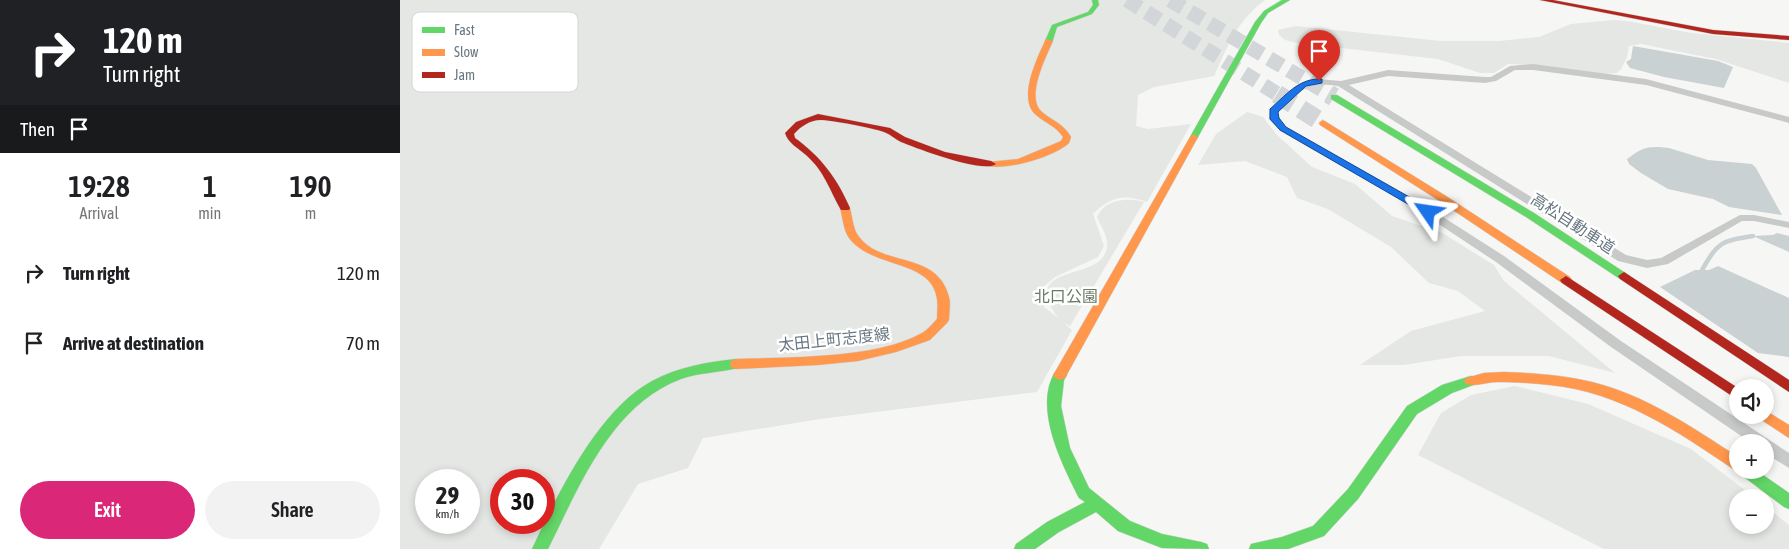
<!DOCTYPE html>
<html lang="en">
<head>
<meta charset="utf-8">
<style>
  body { margin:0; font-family:"Asap Condensed","Noto Sans JP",sans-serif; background:#f2f2f2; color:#202124; height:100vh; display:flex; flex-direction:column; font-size:19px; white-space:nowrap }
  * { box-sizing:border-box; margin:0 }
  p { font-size:16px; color:#757577 }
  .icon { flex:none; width:28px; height:28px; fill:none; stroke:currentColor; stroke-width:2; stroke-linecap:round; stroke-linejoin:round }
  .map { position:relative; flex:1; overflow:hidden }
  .side { display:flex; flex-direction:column; background:#fff; width:400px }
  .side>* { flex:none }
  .guide { background:#202124; color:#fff; overflow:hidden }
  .fabs { position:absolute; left:1329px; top:379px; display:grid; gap:10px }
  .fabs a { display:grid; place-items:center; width:45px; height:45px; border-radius:50%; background:#fff; box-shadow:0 2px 8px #0003; font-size:25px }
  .speed { position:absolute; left:15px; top:469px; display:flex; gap:10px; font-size:25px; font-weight:700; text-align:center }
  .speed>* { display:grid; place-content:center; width:65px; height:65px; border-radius:50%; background:#fff; box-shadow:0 2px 8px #0003; line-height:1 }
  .speed small { font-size:12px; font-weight:400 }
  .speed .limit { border:8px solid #d22; background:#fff; color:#111 }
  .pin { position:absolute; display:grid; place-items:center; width:42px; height:42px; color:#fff; margin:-51px -21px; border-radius:50% 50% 50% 0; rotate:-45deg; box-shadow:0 0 5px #0007 }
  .pin .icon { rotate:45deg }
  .me { position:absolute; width:55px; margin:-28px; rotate:302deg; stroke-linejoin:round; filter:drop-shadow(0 0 4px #0008) }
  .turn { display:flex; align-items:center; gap:18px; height:105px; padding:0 20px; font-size:22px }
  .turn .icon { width:65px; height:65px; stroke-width:2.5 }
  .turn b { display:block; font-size:35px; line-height:42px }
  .then { display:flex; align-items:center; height:48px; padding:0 20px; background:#0003; gap:10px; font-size:19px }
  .eta { display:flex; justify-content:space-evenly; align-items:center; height:85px; text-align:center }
  .eta b { font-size:30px; font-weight:600; line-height:35px }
  .action { display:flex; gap:10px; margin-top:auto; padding:10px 20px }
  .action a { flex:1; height:58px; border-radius:30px; background:#db2777; color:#fff; font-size:20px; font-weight:600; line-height:58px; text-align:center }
  .action a+a { background:#f2f2f2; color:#202124 }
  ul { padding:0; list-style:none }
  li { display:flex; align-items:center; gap:15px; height:70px; padding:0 20px }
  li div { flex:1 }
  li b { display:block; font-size:19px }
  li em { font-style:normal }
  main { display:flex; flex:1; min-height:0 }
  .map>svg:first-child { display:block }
</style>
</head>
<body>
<main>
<section class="side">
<div class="guide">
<div class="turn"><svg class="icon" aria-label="right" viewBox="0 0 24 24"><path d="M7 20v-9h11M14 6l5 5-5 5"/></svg><div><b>120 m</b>Turn right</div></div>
<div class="then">Then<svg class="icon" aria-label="arrive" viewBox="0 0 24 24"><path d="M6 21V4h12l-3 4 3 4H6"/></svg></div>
</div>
<div class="eta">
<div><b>19:28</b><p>Arrival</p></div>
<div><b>1</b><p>min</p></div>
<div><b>190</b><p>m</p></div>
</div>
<ul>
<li><svg class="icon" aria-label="right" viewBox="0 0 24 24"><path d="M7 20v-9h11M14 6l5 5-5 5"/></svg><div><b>Turn right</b></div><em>120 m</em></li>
<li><svg class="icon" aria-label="arrive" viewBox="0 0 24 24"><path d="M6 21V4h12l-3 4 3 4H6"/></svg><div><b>Arrive at destination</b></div><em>70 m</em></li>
</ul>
<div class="action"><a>Exit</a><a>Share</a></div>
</section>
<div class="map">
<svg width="1389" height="549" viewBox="0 0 1389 549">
  <rect width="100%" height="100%" fill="#f6f6f5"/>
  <path fill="#e4e7e3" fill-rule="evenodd" d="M0,0H865C838,19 827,48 814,76L754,87L738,95L736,126L748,129L791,124L747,202C724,194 711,196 693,214L704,246L698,257L655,277L643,287L644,307L658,318C617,260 705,284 707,246C708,236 701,226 697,217C705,199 727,197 744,202L670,326L664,323L672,330L637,392L420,419L303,438L288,468L238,484L199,549H0ZM26,480H69V522H26ZM101,480H144V522H101Z
    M1214,20L1227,21L1291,33L1389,43V83L1316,59L1241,44L1229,46L1227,57L1221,69L1217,73L1202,74L1136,65L1108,64L1094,73H1080L1038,59L897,43L885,40L879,35L878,30L896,26L1041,41H1099L1139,37L1171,24Z
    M847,112L863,117L876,134L912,167L955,184L992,216L1042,233L1094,265L1104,281L1215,373L1149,356H1061L1004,365H960L1011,331L1085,311L1058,291L1029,283L991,247L928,209L897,198L887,177L845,161L798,165L816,134Z
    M1115,386L1188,404L1291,449L1354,497L1338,498V525H1365V506L1389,525V549H1204L1018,455L1041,413L1071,395Z"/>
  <path fill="#cad1d3" d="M1233,46L1318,61L1333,67L1324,88L1264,77L1230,68L1226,62L1231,59Z
    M1259,147L1269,148L1308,160L1352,164L1356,168L1382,215L1329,207L1313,199L1268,189L1241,173L1229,164L1227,159C1240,150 1242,147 1259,147Z
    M1377,233L1389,236V252L1353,236L1373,235Z
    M1318,266L1389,298V357L1358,353L1260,287L1295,270H1309Z"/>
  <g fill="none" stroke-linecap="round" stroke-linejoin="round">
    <path stroke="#cad1d3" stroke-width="4.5" d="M1302,270C1318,242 1321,241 1353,236"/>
    <path stroke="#d2d6d8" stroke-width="15" stroke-dasharray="15 8" stroke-linecap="butt" d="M727,0L879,95
      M770,0L931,95"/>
    <path stroke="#d2d6d8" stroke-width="19" stroke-dasharray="19 9" stroke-linecap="butt" d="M877,94L923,123
      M929,94L934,97"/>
    <defs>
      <path id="fast" d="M692,0H698L699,5L692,14L657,27L652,43H646L645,41L652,25L688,12L693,5Z
        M882,0H890L868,13L861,23L798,137L797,139H791L790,137L855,22L864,11Z
        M931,95H937L1134,213L1230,276L1224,280L1220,279L1126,217L931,99Z
        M336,359L341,361L342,364L341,367C321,373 300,372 281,379C211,405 179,487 148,549H132C157,495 198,410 252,381C278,367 307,362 336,359Z
        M660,370L665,372L667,375L664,380L661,406L670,448L689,488L730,521L762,534L801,542L807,544L809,549L762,548L718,531L696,512L659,532L635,549H614L616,544L647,522L685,502L679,498C662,464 633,408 655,372Z
        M1071,376L1076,378L1078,381L1076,384L1052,393L1017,414L958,499L924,536L888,549H849L851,544L882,537L913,526L948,489L1007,406L1042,385Z
        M1338,470H1356L1389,493V509L1384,507L1340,474Z"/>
      <path id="slow" d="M646,39L653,41C646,57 625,98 642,112C653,121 664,124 671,137L669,143C654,157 608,170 588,166V162L618,159L661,141L663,137C656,126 645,123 636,115C617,99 637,58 646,39Z
        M923,120L1046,196L1170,277L1172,280L1170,283H1162L1038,200L920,125L919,123Z
        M794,134L798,137L665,378L660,380L655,378L653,375L655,372L790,137Z
        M445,205L450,208C452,216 453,227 457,234C479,269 537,249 549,297C551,304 549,313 549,320L547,323L530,340L496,352L458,361L418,365L336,369L331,367L330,364L331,361L336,359C388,357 475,359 520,334C527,331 532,324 537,319C537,312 538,306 537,299C532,259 472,269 449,238C443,229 443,218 440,208Z
        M1104,372C1133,373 1163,375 1192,382C1245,395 1292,427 1338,457V470H1341L1333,469C1277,431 1220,392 1150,385C1133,383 1114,382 1097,382C1087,382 1075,387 1066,384L1064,381L1066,378L1084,373Z
        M1365,410L1389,425V438L1360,419L1358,415H1365Z"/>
      <path id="jam" d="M1140,0H1153L1313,30L1389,36V40L1313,34Z
        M418,114L490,128L505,137L545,152L591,161L596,164C584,174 516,148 501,142C495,139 490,134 484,132C474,128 431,120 420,120C410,120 400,127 394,134L395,138C421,157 437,178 450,208L449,210H441C429,189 425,172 406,155C398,148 388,143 385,133L396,122Z
        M1224,272L1389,380V392L1220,279L1218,276Z
        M1166,276L1338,388V400L1162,283L1160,280Z"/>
    </defs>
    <use href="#fast" stroke="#d1d2d3" stroke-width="1"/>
    <use href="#slow" stroke="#d1d2d3" stroke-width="1"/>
    <use href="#jam" stroke="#d1d2d3" stroke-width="1"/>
    <path fill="#c8caca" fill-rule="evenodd" d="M1133,64L1246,79L1389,117V123L1246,85L1133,70H1115L1096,81L1085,83L988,76L949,85L1226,255L1247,260L1261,258L1340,215H1354L1389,222V228L1354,221H1342L1268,264L1247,268L1218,261L938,86C907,81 900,91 878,112L879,118L886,127L1018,201L1104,256L1221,341L1389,453V468L1365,453V442H1350L1211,347L1096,262L1010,205L880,131L869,119L870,109L899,84L918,79L941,81L988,70L1085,77H1091L1110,66Z"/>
    <use href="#fast" fill="#63d668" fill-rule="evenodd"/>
    <use href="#slow" fill="#ff974d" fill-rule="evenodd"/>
    <use href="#jam" fill="#b3261e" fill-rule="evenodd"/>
  </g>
  <path fill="#1a73e8" stroke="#114b97" d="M919,79H922V83L906,86L878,112L879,118L886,127L1032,210L1034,212L1032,214H1025L880,130L870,119V109C885,96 898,79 919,79Z"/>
  <g text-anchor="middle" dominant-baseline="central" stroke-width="5" stroke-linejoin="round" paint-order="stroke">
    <g font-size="16" fill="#687782" stroke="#fff">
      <text transform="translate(1173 223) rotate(33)">高松自動車道</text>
      <text transform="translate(434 339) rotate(-6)">太田上町志度線</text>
    </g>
    <g font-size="16" fill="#6b7a67" stroke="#fff">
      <text x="666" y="296">北口公園</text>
    </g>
  </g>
  <rect x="12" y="12" width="166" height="80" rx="8" fill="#fff" stroke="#d2d6da" stroke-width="1"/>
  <rect x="22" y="27" width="23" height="6" fill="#63d668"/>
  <rect x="22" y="49" width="23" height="7" fill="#ff974d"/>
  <rect x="22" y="72" width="23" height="6" fill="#b3261e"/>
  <g font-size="14" fill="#687782">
    <text x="54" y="35">Fast</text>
    <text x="54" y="57">Slow</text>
    <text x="54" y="80">Jam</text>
  </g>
</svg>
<div class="fabs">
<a><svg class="icon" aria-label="sound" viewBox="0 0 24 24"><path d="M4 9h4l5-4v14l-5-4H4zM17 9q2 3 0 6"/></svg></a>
<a>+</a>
<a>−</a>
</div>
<div class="speed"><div>29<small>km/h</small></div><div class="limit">30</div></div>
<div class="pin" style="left:919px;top:81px;background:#d93025"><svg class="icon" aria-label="arrive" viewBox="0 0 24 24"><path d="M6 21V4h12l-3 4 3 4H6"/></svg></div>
<svg class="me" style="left:1028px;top:212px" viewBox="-20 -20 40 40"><path d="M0-17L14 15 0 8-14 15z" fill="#1a73e8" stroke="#fff" stroke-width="4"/></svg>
</div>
</main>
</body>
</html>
